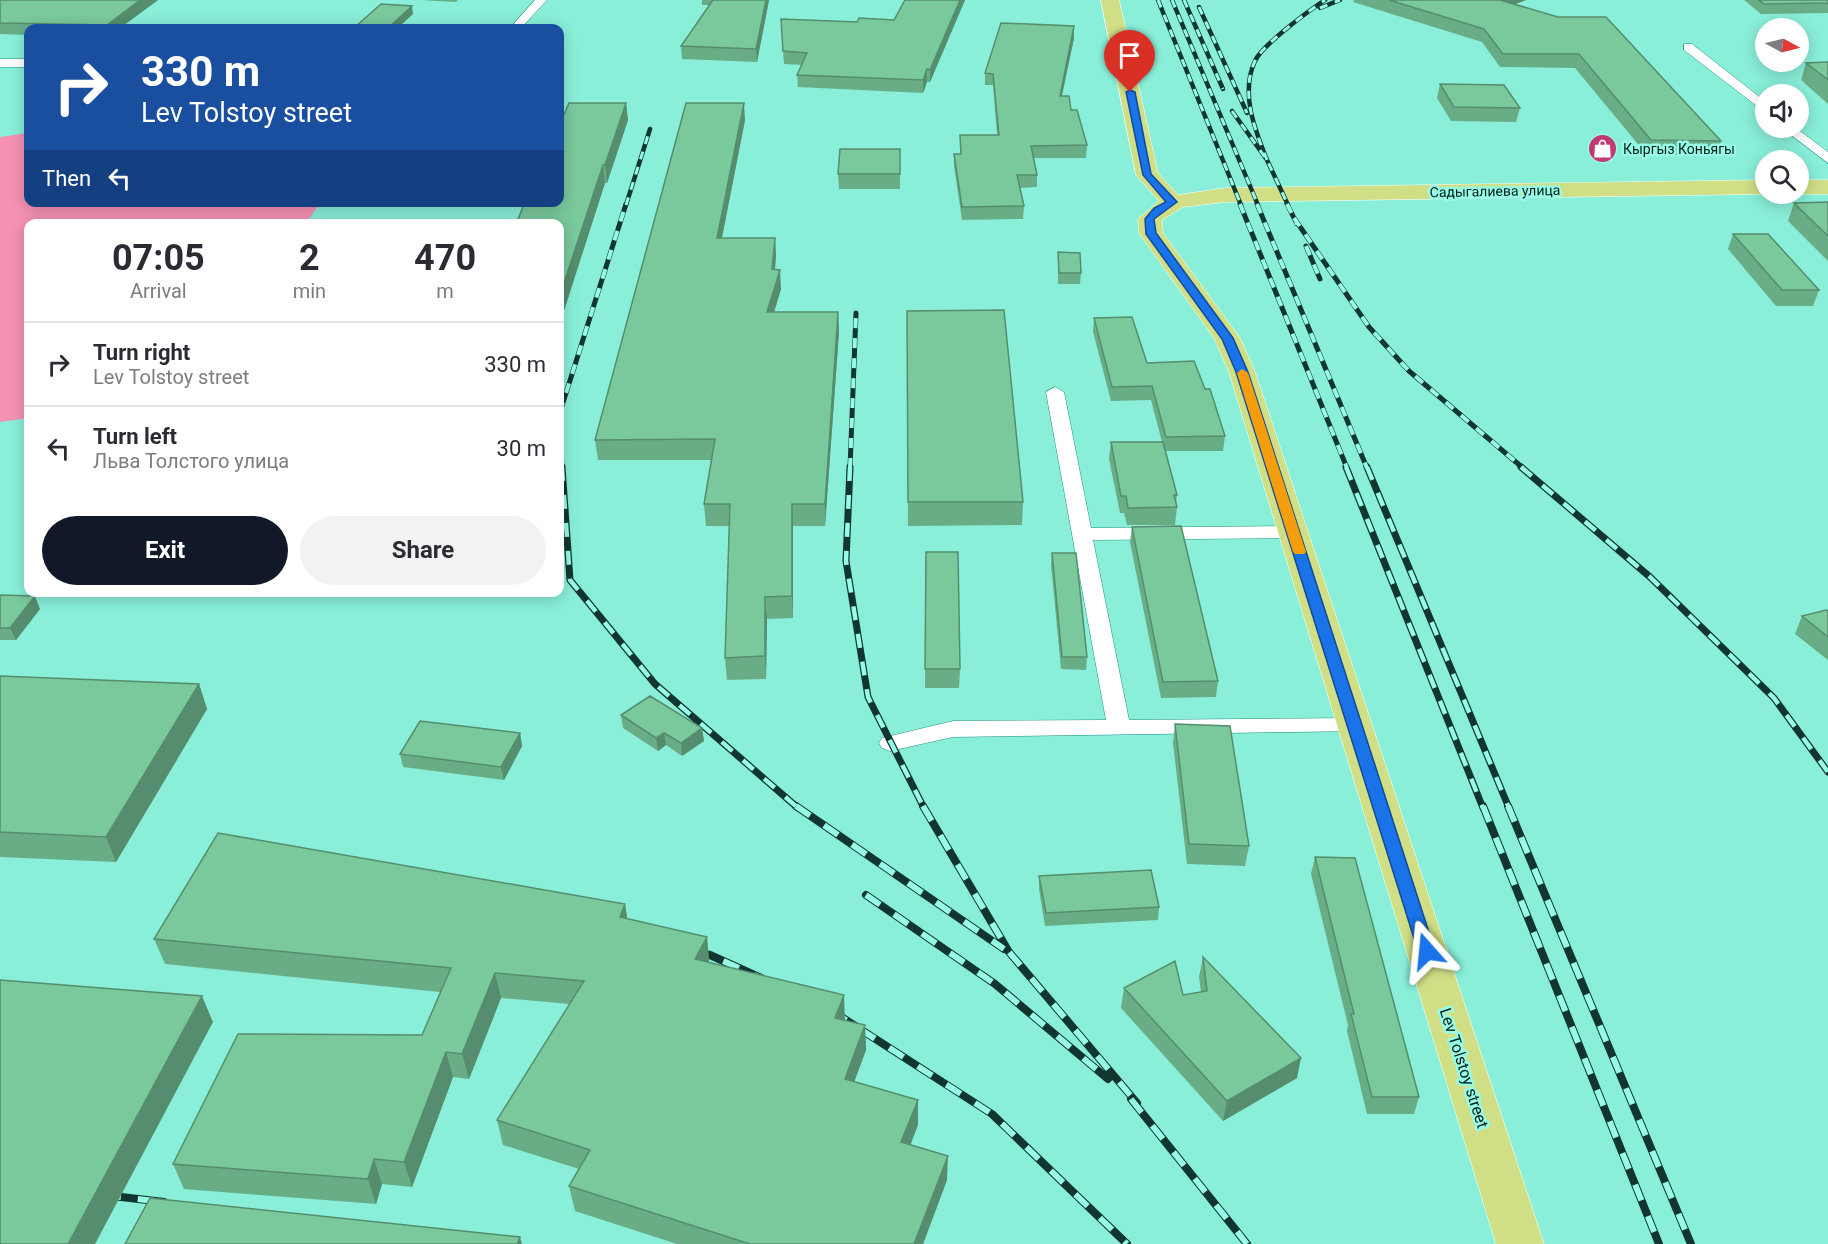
<!DOCTYPE html>
<html lang="en">
<head>
<meta charset="utf-8">
<style>
  body { margin:0; font-family:Roboto,sans-serif; background:#f2f2f3; color:#2b2b33; height:100vh; display:flex; flex-direction:column; font-size:22px; white-space:nowrap }
  * { box-sizing:border-box; margin:0 }
  p { font-size:20px; color:#7c7c81 }
  .icon { flex:none; width:33px; height:33px; fill:none; stroke:currentColor; stroke-width:2; stroke-linecap:round; stroke-linejoin:round }
  .map { position:relative; flex:1; overflow:hidden }
  .sheet { position:absolute; left:24px; top:219px; width:540px; height:378px; display:flex; flex-direction:column; background:#fff; border-radius:12px; box-shadow:0 3px 15px #0003 }
  .sheet>* { flex:none }
  .banner { position:absolute; left:24px; top:24px; width:540px; height:183px; border-radius:12px; box-shadow:0 3px 15px #0003; background:#1a4fa0; color:#fff; overflow:hidden }
  .needle { width:39px; rotate:97deg }
  .fabs { position:absolute; left:1755px; top:18px; display:grid; gap:12px }
  .fabs a { display:grid; place-items:center; width:54px; height:54px; border-radius:50%; background:#fff; box-shadow:0 3px 15px #0003; font-size:30px }
  .pin { position:absolute; display:grid; place-items:center; width:51px; height:51px; color:#fff; margin:-62px -26px; border-radius:50% 50% 50% 0; rotate:-45deg; box-shadow:0 0 6px #0007 }
  .pin .icon { rotate:45deg }
  .me { position:absolute; width:66px; margin:-33px; rotate:342deg; stroke-linejoin:round; filter:drop-shadow(0 0 4px #0008) }
  .turn { display:flex; align-items:center; gap:21px; height:126px; padding:0 18px; font-size:27px }
  .turn .icon { width:78px; height:78px; stroke-width:2.5 }
  .turn b { display:block; font-size:42px; line-height:51px }
  .then { display:flex; align-items:center; height:57px; padding:0 18px; background:#0003; gap:12px; font-size:22px }
  .eta { display:flex; justify-content:space-evenly; align-items:center; height:102px; text-align:center }
  .eta b { font-size:36px; font-weight:700; line-height:42px }
  .cta { display:flex; gap:12px; margin-top:auto; padding:12px 18px }
  .cta a { flex:1; height:69px; border-radius:36px; background:#111827; color:#fff; font-size:24px; font-weight:700; line-height:69px; text-align:center }
  .cta a+a { background:#f2f2f3; color:#2b2b33 }
  ul { padding:0; list-style:none }
  li { display:flex; align-items:center; gap:18px; height:84px; padding:0 18px; border-top:2px solid #e1e1e2 }
  li div { flex:1 }
  li b { display:block; font-size:22px }
  li em { font-style:normal }
  .map>svg:first-child { display:block }
</style>
</head>
<body>
<div class="map">
<svg width="1828" height="1244" viewBox="0 0 1828 1244">
  <rect width="100%" height="100%" fill="#89efd9"/>
  <path fill="#f592b4" d="M28,133V202L320,203L306,223L28,224V418L0,422V137Z"/>
  <g fill="none" stroke-linecap="round" stroke-linejoin="round">
    <defs>
      <path id="street" d="M535,0H547L521,28H510Z
        M1684,44H1692L1766,102V113L1684,50Z
        M0,59H28V67H0Z
        M1782,128H1796L1828,152V163Z
        M1055,387L1064,392L1091,528L1293,526L1303,532L1293,538L1093,540L1129,720L1355,718L1363,721L1366,726L1363,731L953,737L890,751L882,748L879,743L882,738L953,721L1106,720L1046,392Z"/>
      <path id="primary" d="M1101,0H1119L1158,173L1178,195L1225,188L1766,180V194L1225,202L1183,207L1162,220L1163,233L1240,338L1255,372L1544,1244H1496L1229,372L1214,338L1139,233L1138,219L1159,201L1136,175Z
        M1798,180H1828V194H1797Z"/>
    </defs>
    <use href="#street" stroke="#259482" stroke-width="1"/>
    <use href="#primary" stroke="#fff" stroke-width="1"/>
    <use href="#street" fill="#fff" fill-rule="evenodd"/>
    <use href="#primary" fill="#d0df85" fill-rule="evenodd"/>
    <defs>
      <path id="rail-far3" d="M1158,0L1241,205
        M1172,0L1258,205
        M1184,0L1223,89
        M1199,7L1247,113
        M1320,8L1340,0
        M1232,111L1267,160L1288,205
        M1267,160C1255,130 1240,93 1255,61C1262,45 1310,10 1325,0
        M626,205L650,129"/>
      <path id="rail-far2" d="M1240,204L1347,468
        M1257,204L1367,468
        M1287,204L1297,224
        M1294,218L1369,327L1409,371L1523,468
        M1306,246L1320,279
        M560,412L626,204
        M560,438L562,468
        M850,468L856,313"/>
      <path id="rail-far1" d="M562,467L570,580L655,684L798,808
        M850,467L846,561L868,697L924,808
        M1346,467L1483,808
        M1367,467L1509,808
        M1521,467L1650,577L1774,698L1828,772"/>
      <path id="rail" d="M796,806L1004,949
        M923,806L1009,952L1137,1103
        M1483,806L1659,1244
        M1508,806L1691,1244
        M866,895L995,984L1108,1079
        M691,951L710,955L761,978
        M832,1011L992,1114L1127,1244
        M1131,1099L1247,1244
        M104,1195L164,1202"/>
    </defs>
    <use href="#rail-far3" stroke="#11362f" stroke-width="4.5"/>
    <use href="#rail-far2" stroke="#11362f" stroke-width="5"/>
    <use href="#rail-far1" stroke="#11362f" stroke-width="7"/>
    <use href="#rail" stroke="#11362f" stroke-width="8"/>
    <use href="#rail-far3" stroke="#97fce6" stroke-width="3" stroke-dasharray="8" stroke-linecap="butt"/>
    <use href="#rail-far2" stroke="#97fce6" stroke-width="4" stroke-dasharray="10" stroke-linecap="butt"/>
    <use href="#rail-far1" stroke="#97fce6" stroke-width="4.5" stroke-dasharray="14" stroke-linecap="butt"/>
    <use href="#rail" stroke="#97fce6" stroke-width="6" stroke-dasharray="17" stroke-linecap="butt"/>
  </g>
  <path fill="#69ad87" d="M0,0H158L120,28H28V35L0,34Z
    M420,0H458L456,2Z
    M702,0H769L757,62L682,59L681,46L709,5H702Z
    M905,0H965L930,82H927L923,93L798,87L797,75L802,65L784,64L781,19L857,22L894,20Z
    M1354,0H1526L1515,4L1721,141L1717,155H1647L1575,68L1500,67L1482,42L1353,2Z
    M1744,0H1828V13L1761,14Z
    M1074,38L1062,96L1071,110L1087,145L1086,158H1034L1037,175V187L1020,188L1024,206L1023,219L962,220L954,166V154H960V135H997L993,85H985V73Z
    M1828,62V104L1801,80L1806,63Z
    M1440,84L1520,108L1516,122L1451,121L1437,98Z
    M626,103L628,120L607,183H605L560,323V224Z
    M745,120L722,238H775L776,256L775,269L781,289L774,312H838L839,332L825,526H793V618L767,619L766,679L727,680L725,658L730,526H706L704,504L712,460H598L595,440Z
    M900,149V189H839L838,174Z
    M1828,202V261L1788,221L1794,203Z
    M1733,234L1819,290L1813,306H1776L1728,249Z
    M1058,252L1081,273L1080,284H1058Z
    M907,311L1023,502L1022,525L908,526Z
    M1094,318L1147,363L1225,436L1223,451H1166L1177,495L1176,503L1177,507L1175,525H1127L1124,513H1120L1109,459L1111,442H1162L1151,400L1111,401L1093,332Z
    M1132,527L1218,681L1216,697L1161,698L1130,542Z
    M926,552L960,669L959,688H925Z
    M1052,553L1087,657L1086,670L1061,669L1051,565Z
    M0,595L40,609L16,640H0Z
    M1828,611V660L1795,634L1802,616Z
    M0,676L199,684L207,709L116,862L0,857Z
    M621,715L702,728L704,741L682,756L666,745L658,751L623,728Z
    M1175,724L1249,846L1245,866L1187,864L1173,743Z
    M520,733L522,746L504,780L403,767L400,754Z
    M1315,857L1419,1097L1414,1114H1367L1347,1031L1348,1025L1311,874Z
    M1039,876L1159,907L1158,920L1045,926L1039,889Z
    M625,904L627,919L707,937L709,963L845,1021L865,1025L866,1050L854,1082L918,1125L910,1144L947,1180L923,1244H677L575,1211L569,1186L579,1169L503,1145L497,1120L570,1004L501,998L469,1079L453,1077L412,1187L382,1184L376,1204L184,1189L173,1164L422,1035L440,992L165,964L154,939Z
    M1203,957L1297,1078L1223,1121L1121,1008L1124,988L1183,995L1201,992L1199,977Z"/>
  <path fill="#558d6e" d="M140,0H158L120,28H108L107,25Z
    M766,0H769L757,62L756,49Z
    M960,0H965L930,82V70Z
    M1497,0H1526L1494,12Z
    M412,6L413,14L398,28H388Z
    M1074,26V38L1059,108L1060,96Z
    M927,69V82L923,93V80Z
    M626,103L628,120L607,183L605,165Z
    M744,103L745,120L718,257L717,238Z
    M603,165L605,183L560,323V295Z
    M775,238L776,256L773,288L772,269Z
    M780,270L781,289L768,332L767,312Z
    M838,312L839,332L825,526V504Z
    M792,504L793,526V618L792,596Z
    M35,596L40,609L16,640L10,628Z
    M765,597L767,619L766,679L765,656Z
    M199,684L207,709L116,862L106,837Z
    M702,728L704,741L682,756L681,743Z
    M520,733L522,746L504,780L501,767Z
    M664,733L666,745L658,751L656,738Z
    M625,904L629,929L620,917Z
    M707,937L709,962L698,984L695,959Z
    M495,973L501,998L469,1079L462,1054Z
    M844,995L845,1020L836,1043L835,1018Z
    M202,996L213,1022L95,1244H68Z
    M865,1025L866,1050L846,1104L845,1079Z
    M446,1052L453,1077L412,1187L404,1162Z
    M1301,1058L1297,1078L1223,1121L1227,1101Z
    M918,1100V1125L902,1167L901,1142Z
    M948,1156L947,1180L923,1244H914Z
    M374,1159L382,1184L376,1204L368,1179Z
    M520,1237L522,1244H517Z"/>
  <path fill="#7ac99d" stroke="#558d6e" stroke-width="1.5" d="M0,0H140L107,25L0,23Z
    M713,0H766L756,49L681,46Z
    M905,0H960L930,70L927,69L923,80L797,75L807,53L783,51L781,19L857,22L859,18L894,20Z
    M1389,0H1500L1558,17H1606L1721,141L1651,140L1579,54H1503L1484,29Z
    M1759,0H1828V3L1764,4Z
    M381,4L412,6L388,28H354Z
    M1001,23L1074,26L1060,96H1069L1071,110H1077L1087,145L1031,146L1037,175H1017L1024,206L962,207L954,154H961L960,135H999L993,74L985,73Z
    M1828,62V80L1806,63Z
    M1440,84L1504,85L1520,108L1454,107Z
    M569,103H626L605,165H603L560,295V224H516L525,202H560V124Z
    M686,103H744L717,238H775L772,269L780,270L767,312H838L825,504H792V596L765,597V656L725,658L730,504H704L715,439L595,440Z
    M840,149H900V174H838Z
    M1828,202V236L1794,203Z
    M1733,234H1768L1819,290H1782Z
    M1058,252L1080,253L1081,273H1059Z
    M1004,310L1023,502H908L907,311Z
    M1132,317L1147,363L1194,361L1205,389H1210L1225,436L1166,437L1152,386L1112,387L1094,318Z
    M1111,442H1163L1177,495H1174L1177,507L1128,508L1126,496H1121Z
    M1181,526L1218,681L1163,682L1132,527Z
    M926,552H958L960,669H925Z
    M1052,553H1076L1087,657H1062Z
    M0,595L35,596L10,628H0Z
    M1826,610L1828,611V637L1802,616Z
    M0,676L199,684L106,837L0,832Z
    M650,696L702,728L681,743L664,733L656,738L621,715Z
    M420,721L520,733L501,767L400,754Z
    M1175,724L1230,726L1249,846L1189,844Z
    M218,833L625,904L620,917L707,937L695,959L844,995L835,1018L865,1025L845,1079L918,1100L901,1142L948,1156L914,1244H750L569,1186L590,1150L497,1120L584,981L495,973L462,1054L446,1052L404,1162L374,1159L368,1179L173,1164L238,1034L422,1035L451,968L154,939Z
    M1315,857L1355,858L1419,1097H1372L1351,1014H1354Z
    M1151,870L1159,907L1046,913L1039,876Z
    M1203,957L1301,1058L1227,1101L1124,988L1175,961L1183,995L1207,991Z
    M0,980L202,996L68,1244H0Z
    M150,1198L520,1237L517,1244H125Z"/>
  <path fill="#1a73e8" stroke="#114b97" stroke-width="1.5" d="M1130,90L1135,92L1151,174L1177,202L1154,219L1156,233L1233,338L1248,372L1435,951L1433,956H1421L1418,951L1236,372L1222,339L1146,234L1145,219L1154,208L1166,202L1143,175L1126,92Z"/>
  <path fill="#f59e0b" d="M1242,369L1248,373L1306,552L1304,554H1295L1293,552L1237,373Z"/>
  <defs>
    <symbol id="shop-disc" viewBox="-11 -11 22 22"><circle r="9.5" fill="#c13873" stroke="#97fce6"/><path d="M-5-2.5h2.3a2.7 3.5 0 0 1 5.4 0H5L5.5 6h-11ZM-1.5-2.5h3a1.5 2.3 0 0 0-3 0Z" fill="#fff"/></symbol>
  </defs>
  <g fill-rule="evenodd">
    <use href="#shop-disc" x="1586" y="132" width="33" height="33"/>
  </g>
  <g text-anchor="middle" dominant-baseline="central" stroke-width="5" stroke-linejoin="round" paint-order="stroke">
    <g font-size="14" fill="#001d17" stroke="#97fce6" text-anchor="start">
      <text x="1623" y="149">Кыргыз Коньягы</text>
    </g>
    <g font-size="14" fill="#001d17" stroke="#97fce6">
      <text transform="translate(1495 191) rotate(-1)">Садыгалиева улица</text>
    </g>
    <g font-size="16" fill="#001d17" stroke="#97fce6">
      <text transform="translate(1464 1068) rotate(72)">Lev Tolstoy street</text>
    </g>
  </g>
</svg>
<div class="fabs">
<a><svg class="needle" viewBox="-14 -14 28 28"><path d="M0-13l5 13h-10z" fill="#e53935"/><path d="M0 13l5-13h-10z" fill="#7c7c81"/></svg></a>
<a><svg class="icon" aria-label="sound" viewBox="0 0 24 24"><path d="M4 9h4l5-4v14l-5-4H4zM17 9q2 3 0 6"/></svg></a>
<a><svg class="icon" aria-label="search" viewBox="0 0 24 24"><circle cx="10" cy="10" r="6"/><path d="M15 15l6 6"/></svg></a>
</div>
<div class="pin" style="left:1130px;top:92px;background:#d93025"><svg class="icon" aria-label="arrive" viewBox="0 0 24 24"><path d="M6 21V4h12l-3 4 3 4H6"/></svg></div>
<svg class="me" style="left:1427px;top:951px" viewBox="-20 -20 40 40"><path d="M0-17L14 15 0 8-14 15z" fill="#1a73e8" stroke="#fff" stroke-width="4"/></svg>
<div class="banner">
<div class="turn"><svg class="icon" aria-label="right" viewBox="0 0 24 24"><path d="M7 20v-9h11M14 6l5 5-5 5"/></svg><div><b>330 m</b>Lev Tolstoy street</div></div>
<div class="then">Then<svg class="icon" aria-label="left" viewBox="0 0 24 24"><path d="M17 20v-9H6M10 6l-5 5 5 5"/></svg></div>
</div>
<section class="sheet">
<div class="eta">
<div><b>07:05</b><p>Arrival</p></div>
<div><b>2</b><p>min</p></div>
<div><b>470</b><p>m</p></div>
</div>
<ul>
<li><svg class="icon" aria-label="right" viewBox="0 0 24 24"><path d="M7 20v-9h11M14 6l5 5-5 5"/></svg><div><b>Turn right</b><p>Lev Tolstoy street</p></div><em>330 m</em></li>
<li><svg class="icon" aria-label="left" viewBox="0 0 24 24"><path d="M17 20v-9H6M10 6l-5 5 5 5"/></svg><div><b>Turn left</b><p>Льва Толстого улица</p></div><em>30 m</em></li>
</ul>
<div class="cta"><a>Exit</a><a>Share</a></div>
</section>
</div>
</body>
</html>
